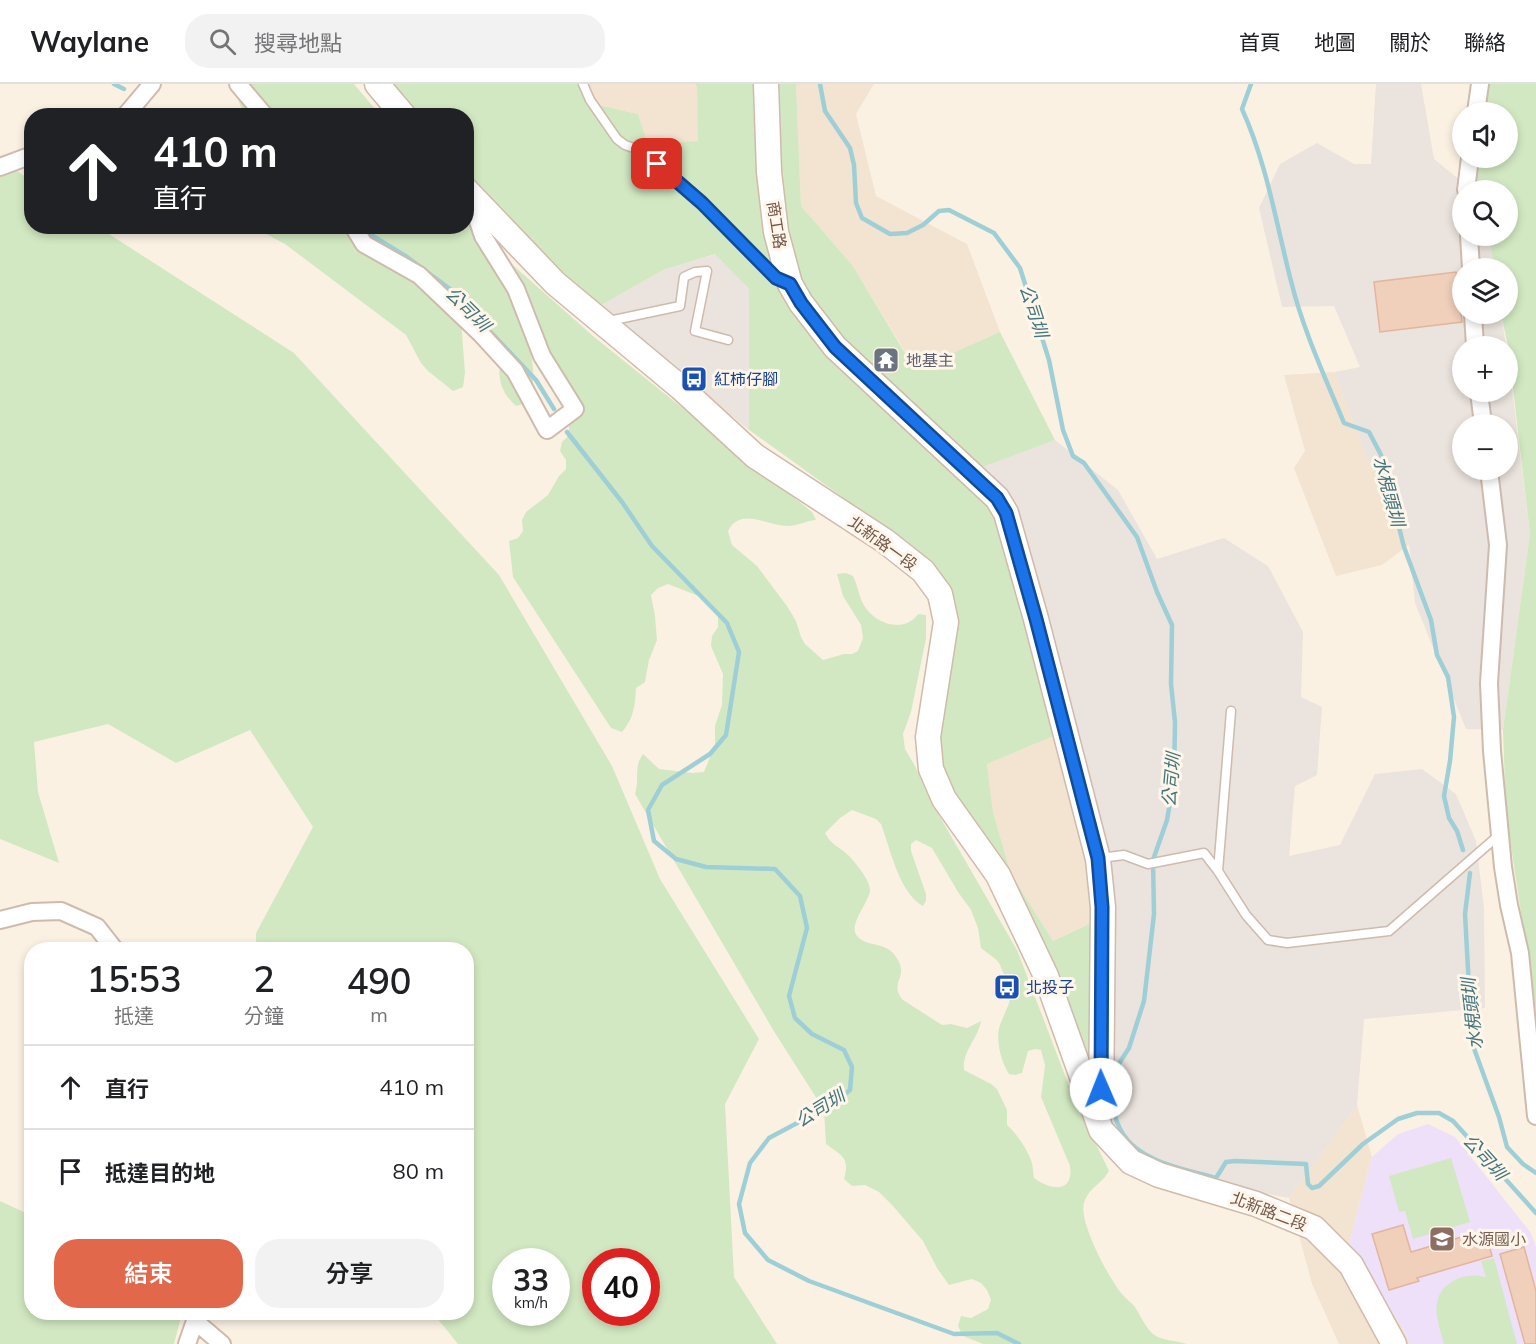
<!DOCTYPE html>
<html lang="zh-TW">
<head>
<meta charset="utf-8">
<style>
  body { margin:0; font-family:Mulish,"Noto Sans TC",sans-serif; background:#f2f2f2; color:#202124; height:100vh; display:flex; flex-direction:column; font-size:22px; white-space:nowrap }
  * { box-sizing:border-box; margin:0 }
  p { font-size:20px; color:#757577 }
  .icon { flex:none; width:33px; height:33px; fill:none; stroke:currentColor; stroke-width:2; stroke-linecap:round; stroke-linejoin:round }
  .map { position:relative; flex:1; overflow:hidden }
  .drawer { position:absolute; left:24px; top:858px; width:450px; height:378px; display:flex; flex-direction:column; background:#fff; border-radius:24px; box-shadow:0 3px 9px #0003 }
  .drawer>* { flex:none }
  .banner { position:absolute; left:24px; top:24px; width:450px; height:126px; border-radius:24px; box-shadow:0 3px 9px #0003; background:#202124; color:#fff; overflow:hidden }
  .fabs { position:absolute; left:1452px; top:18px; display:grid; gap:12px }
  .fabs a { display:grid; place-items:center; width:66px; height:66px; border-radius:50%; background:#fff; box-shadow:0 3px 9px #0003; font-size:30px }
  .speed { position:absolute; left:492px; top:1164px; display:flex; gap:12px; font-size:30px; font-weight:700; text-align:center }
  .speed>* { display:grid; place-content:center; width:78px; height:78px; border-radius:50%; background:#fff; box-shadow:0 3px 9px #0003; line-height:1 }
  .speed small { font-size:15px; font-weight:400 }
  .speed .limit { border:9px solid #d22; background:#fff; color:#111 }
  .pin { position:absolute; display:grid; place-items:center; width:51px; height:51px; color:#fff; margin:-26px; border-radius:12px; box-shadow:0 3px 9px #0006 }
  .me { position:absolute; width:66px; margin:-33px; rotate:359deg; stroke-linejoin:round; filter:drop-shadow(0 0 4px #0008) }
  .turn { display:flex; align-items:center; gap:21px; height:126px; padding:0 30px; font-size:27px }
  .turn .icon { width:78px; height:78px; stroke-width:2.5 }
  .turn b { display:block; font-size:42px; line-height:51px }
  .eta { display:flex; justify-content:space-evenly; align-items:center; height:102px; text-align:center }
  .eta b { font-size:36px; font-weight:600; line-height:42px }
  .primary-button { display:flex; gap:12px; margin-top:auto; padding:12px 30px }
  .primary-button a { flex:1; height:69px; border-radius:24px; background:#e2684b; color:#fff; font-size:24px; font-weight:600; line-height:69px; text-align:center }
  .primary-button a+a { background:#f2f2f2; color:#202124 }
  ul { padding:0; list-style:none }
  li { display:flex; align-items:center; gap:18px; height:84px; padding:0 30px; border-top:2px solid #e0e0e0 }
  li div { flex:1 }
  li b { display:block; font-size:22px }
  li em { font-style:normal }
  header { display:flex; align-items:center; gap:36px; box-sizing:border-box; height:84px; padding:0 30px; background:#fff; border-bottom:2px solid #e0e0e0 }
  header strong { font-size:28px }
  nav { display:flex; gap:33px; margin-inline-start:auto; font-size:21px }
  .search { width:420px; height:54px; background:#f2f2f2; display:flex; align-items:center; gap:15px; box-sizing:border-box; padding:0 21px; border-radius:24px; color:#757577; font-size:22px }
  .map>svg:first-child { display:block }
</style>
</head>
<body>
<header>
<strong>Waylane</strong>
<div class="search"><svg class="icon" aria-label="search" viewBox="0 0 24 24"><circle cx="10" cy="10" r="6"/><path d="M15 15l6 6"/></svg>搜尋地點</div>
<nav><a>首頁</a><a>地圖</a><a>關於</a><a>聯絡</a></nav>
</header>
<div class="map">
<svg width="1536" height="1260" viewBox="0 0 1536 1260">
  <rect width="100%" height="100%" fill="#fbf1e3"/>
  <path fill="#f3e3d1" d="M583,0H695L697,1L699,57L648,60L638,30L599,21Z
    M796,0H874L856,30L876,112L967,160L1000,248L916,286L853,182L801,122Z
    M1335,288L1364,367L1410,460L1382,481L1336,492L1294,384L1305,367L1284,291Z
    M1061,649L1098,836L1053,857L1011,790L993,728L987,680Z
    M1357,1021L1372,1073L1349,1160L1403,1245L1410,1260H1339L1312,1200L1289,1114Z"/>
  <path fill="#ebe3dd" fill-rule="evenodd" d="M1376,0H1421L1434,75L1472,106H1462V152H1489L1494,184H1462V230H1501L1506,262H1462V308H1508V272L1530,450L1503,646L1466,645L1415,519L1409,460L1364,367L1335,288L1360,283L1334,222L1282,223L1259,124L1280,80L1317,59L1354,80H1371ZM1462,340H1508V386H1462Z
    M716,170L749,205V346L598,223L663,186Z
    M1055,356L1118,406L1157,475L1224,454L1268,482L1303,548L1301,613L1322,623L1317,691L1295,702L1289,772L1340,761L1375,690L1422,685L1456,710L1476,757L1484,824L1485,924L1364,935L1357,1021L1289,1114L1135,1085L1104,1042L1098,836L1061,649L962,390Z"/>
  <path fill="#eee0f8" d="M1428,1040L1455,1053L1531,1149L1536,1163V1260H1410L1403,1245L1349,1160L1372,1073L1398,1050Z"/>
  <path fill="#d2e8c2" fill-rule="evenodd" d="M232,0H354L380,31H246L241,23Z
    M377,0H583L599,21L638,30L648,60L698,57L697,2L695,0H796L801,122L853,182L915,286L1000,248L1055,356L963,390L1002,435L1061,649L987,680L993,728L1011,790L1053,857L1098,836L1104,1042L932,675L952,534L930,476L749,346V205L715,170L663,186L598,223L467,92L466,32L406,31Z
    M1482,0H1536V928L1506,729L1503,646L1530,450L1508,262L1501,230H1508V184H1494L1489,152H1508V106H1472V74H1508V28H1477Z
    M0,74L31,97L32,142L98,143L294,269L499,491L612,682L660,795L759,955L725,1020L734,1193L777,1260H458L433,1229L466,1228V866L256,865V849L313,743L250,646L176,679L108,640L34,658L38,708L59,779L0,755ZM506,1178H556V1228H506ZM596,1178H646V1228H596Z
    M467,134L489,160L593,252L812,428L816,436C806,437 797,442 788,442C766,442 741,422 728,447L732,461L757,482L787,522L796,537L801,553L805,560L823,576L844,570H852L858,567L863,554L861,541L843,512L837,490L846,489L853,492C858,502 859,514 865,523C877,541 905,549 918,530L926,531V554L921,579L911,628L903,650L905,665L915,682L929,714L1017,866L1073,1012L1109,1087C1102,1100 1089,1103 1084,1119C1078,1137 1110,1196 1122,1210C1126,1215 1131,1218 1135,1223C1141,1232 1145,1243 1153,1250C1162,1257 1176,1256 1187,1260H983L963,1252L958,1242L961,1232L971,1234L988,1225L991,1216L987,1206L981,1199L972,1195L949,1201L937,1184L923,1157L893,1122L879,1108L865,1101L852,1102L844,1095C850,1073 842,1072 826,1060L824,1026L775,949L635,710C640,694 633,684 643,670L659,685L692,689L704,688L715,661V642L722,621L723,590L711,562L712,552L718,543V533L713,523L706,515L668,500L658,504L651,511L655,532L657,556L649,576L645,598L636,604C635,622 634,634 622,648L611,644L513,493L509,457L518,454L523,447L522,436L526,428L548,411L559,392L566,385V376L560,367L562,358L569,351V341L565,330L561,306L529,259C533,279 537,300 527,319L516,322C500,308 497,293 501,273L461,236L465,289L463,303L453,307L428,287L421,279L406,251L285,160L253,143H317L327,147L337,142H466ZM852,726L876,735L881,740C890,764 899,809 923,822L926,817V810L911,767V760L916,756L932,764L958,808L971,826L978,844L981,864C986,869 995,873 999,879C1001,882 1001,885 1003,888C1016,914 1010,915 1000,941C995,955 1001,978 1009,990L1015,991L1022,989L1028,967L1035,965L1041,966L1045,981L1041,1013L1070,1082C1074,1110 1050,1106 1034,1094C1033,1089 1033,1084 1032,1079C1028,1066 1017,1050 1007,1041V1026L997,1005L991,1000L964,986C962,967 978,955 981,937L967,944L951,940L942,941L903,916C889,900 907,894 899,878C888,855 870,865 858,853C846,842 870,818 870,806C870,796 855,778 848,771C840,763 830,760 825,749L840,734Z
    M1451,1074L1470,1138L1413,1155L1405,1127L1399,1128L1389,1092Z
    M0,1117L28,1130L31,1137L32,1228L182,1229L174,1260H0Z
    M1494,1174L1517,1260H1444C1438,1239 1428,1214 1450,1199C1461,1191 1473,1190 1486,1193L1481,1177Z"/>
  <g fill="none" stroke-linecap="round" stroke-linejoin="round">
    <path stroke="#9ecfd6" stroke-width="4.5" d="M114,0L124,5
      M820,0L825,27L850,64L854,81L856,119L862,134L890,150L907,149L923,141L939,127L949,126L994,149L1020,184L1049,276L1063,346L1073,372L1084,379L1137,453L1157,508L1172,541L1171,600L1175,638L1174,696L1167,736L1153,776L1154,830L1144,917L1129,964L1118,981L1112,1008
      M1251,0L1242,25C1267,80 1276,139 1291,197C1303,246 1325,293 1344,339L1369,348L1381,371L1404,463L1431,536L1437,571L1448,593L1454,633L1450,677L1444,712L1449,734L1457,747L1463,766
      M142,25L148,32
      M319,142L340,145
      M363,146L407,173L450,205L536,296L554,325
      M567,348L622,418L652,462L727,539L739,568L726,651L710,670L662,701L648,726L654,757L676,775L706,783L775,785L800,812L807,844L789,912L795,934L812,950L844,966L852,983L850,1006L833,1020L769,1054L750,1079L739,1120L745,1149L768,1176L809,1197L954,1250L997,1249L1019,1260
      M1470,789L1465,830L1472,959L1499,1033L1507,1063L1523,1080L1536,1089
      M1111,1019C1114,1030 1117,1041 1123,1050C1141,1079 1186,1085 1216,1094L1226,1078L1235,1077L1306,1080L1308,1100L1312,1104L1319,1102L1363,1060L1398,1035L1417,1029H1439L1453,1037L1536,1129"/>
  </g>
  <path fill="#f0cfbb" stroke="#e2b59c" stroke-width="1.5" d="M1456,188L1462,238L1380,248L1374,198Z
    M1403,1141L1411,1168L1485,1146L1492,1172L1417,1194L1419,1197L1389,1206L1372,1150Z
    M1524,1163L1536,1207V1260H1525L1500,1170Z"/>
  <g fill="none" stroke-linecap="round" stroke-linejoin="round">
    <defs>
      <path id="lane" d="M583,0L590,16L617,55L625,61L642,67L702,119L775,194L784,197
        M609,237L680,222L684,193L695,188L707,187L695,247L728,256
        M1100,774L1124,771L1148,780L1204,769L1218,787L1246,831L1268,856L1287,859L1389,847L1499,751
        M1218,787L1231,627"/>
      <path id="street" d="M238,0L265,32
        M1476,28L1480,0
        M125,32L152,0
        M0,83L32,71
        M1466,106L1470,74
        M353,142L364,160L419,191L481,250L515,287L547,346L575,325L542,272L516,205L483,152L471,116
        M1469,152L1471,184
        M1473,230L1475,262
        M1479,308L1483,340
        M1489,386L1498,461L1489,599L1492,667L1503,783L1509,821L1520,869L1536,1032
        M0,836L32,828L61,827L97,843L115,866
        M195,1237L222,1260
        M187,1260L195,1237L196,1228"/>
      <path id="secondary" d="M377,0L404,32
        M766,0L769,88L776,148L790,200L801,219L835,263L997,414L1006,429L1036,535L1098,775L1103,823L1101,1026
        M466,106L555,199L681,304L755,372L885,457L923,487L940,510L946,538L928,653L931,685L944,715L998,791L1046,892L1101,1046L1131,1078L1159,1091L1256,1120L1314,1144L1351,1181L1394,1260"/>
    </defs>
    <use href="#lane" stroke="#cebbad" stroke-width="11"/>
    <use href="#street" stroke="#cebbad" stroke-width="20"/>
    <use href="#secondary" stroke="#d1baaa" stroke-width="27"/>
    <use href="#lane" stroke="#fff" stroke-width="8"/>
    <use href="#street" stroke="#fff" stroke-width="16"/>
    <use href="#secondary" stroke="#fff" stroke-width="24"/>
  </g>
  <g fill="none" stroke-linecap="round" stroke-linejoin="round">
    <defs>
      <path id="route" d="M657,80L702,119L776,194L790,200L801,219L835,263L997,414L1006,429L1036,535L1098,774L1102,823L1101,1005"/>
    </defs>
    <use href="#route" stroke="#114b97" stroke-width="15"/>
    <use href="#route" stroke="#1a73e8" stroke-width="10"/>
  </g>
  <defs>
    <symbol id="temple-square" viewBox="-11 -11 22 22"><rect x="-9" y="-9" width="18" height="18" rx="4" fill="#6b7280" stroke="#fff5e9"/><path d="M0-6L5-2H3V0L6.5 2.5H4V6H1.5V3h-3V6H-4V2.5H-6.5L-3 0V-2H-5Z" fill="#fff"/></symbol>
    <symbol id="bus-square" viewBox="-11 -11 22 22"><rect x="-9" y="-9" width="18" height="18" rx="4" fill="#1a4fb4" stroke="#fff5e9"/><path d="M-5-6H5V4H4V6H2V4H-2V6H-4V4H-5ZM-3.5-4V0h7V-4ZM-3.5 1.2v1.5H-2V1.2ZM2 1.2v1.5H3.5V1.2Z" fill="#fff"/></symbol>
    <symbol id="school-square" viewBox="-11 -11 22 22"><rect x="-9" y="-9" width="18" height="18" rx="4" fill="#8d6e63" stroke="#fff5e9"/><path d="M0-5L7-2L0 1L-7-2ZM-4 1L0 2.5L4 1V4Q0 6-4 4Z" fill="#fff"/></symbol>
  </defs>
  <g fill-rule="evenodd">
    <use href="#temple-square" x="871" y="261" width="30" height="30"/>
    <use href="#bus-square" x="679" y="280" width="30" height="30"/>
    <use href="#bus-square" x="992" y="888" width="30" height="30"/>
    <use href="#school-square" x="1427" y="1140" width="30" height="30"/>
  </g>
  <g text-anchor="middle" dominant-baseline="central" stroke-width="6" stroke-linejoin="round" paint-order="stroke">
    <g font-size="16" fill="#72574a" stroke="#fff5e9">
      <text transform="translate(777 141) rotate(81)">商工路</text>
      <text transform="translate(883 459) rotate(36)">北新路一段</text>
      <text transform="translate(1269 1127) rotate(21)">北新路二段</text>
    </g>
    <g font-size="16" fill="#5b616d" stroke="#fff5e9" text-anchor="start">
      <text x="906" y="276">地基主</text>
    </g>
    <g font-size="16" fill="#164399" stroke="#fff5e9" text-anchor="start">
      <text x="714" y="295">紅柿仔腳</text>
      <text x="1026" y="903">北投子</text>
    </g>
    <g font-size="16" fill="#785e54" stroke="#fff5e9" text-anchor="start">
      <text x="1462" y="1155">水源國小</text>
    </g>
    <g font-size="18" font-style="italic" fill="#41767f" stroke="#fff5e9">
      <text transform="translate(468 225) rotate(45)">公司圳</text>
      <text transform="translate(1034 227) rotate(72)">公司圳</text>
      <text transform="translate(1389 407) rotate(75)">水梘頭圳</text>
      <text transform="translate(1171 696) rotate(-85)">公司圳</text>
      <text transform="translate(1472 930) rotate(-96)">水梘頭圳</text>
      <text transform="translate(820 1024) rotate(-32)">公司圳</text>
      <text transform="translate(1485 1073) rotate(48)">公司圳</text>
    </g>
  </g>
</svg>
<div class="fabs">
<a><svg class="icon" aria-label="sound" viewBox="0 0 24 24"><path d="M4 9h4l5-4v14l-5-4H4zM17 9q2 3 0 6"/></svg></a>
<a><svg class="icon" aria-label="search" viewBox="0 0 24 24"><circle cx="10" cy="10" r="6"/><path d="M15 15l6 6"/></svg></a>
<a><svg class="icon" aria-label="layers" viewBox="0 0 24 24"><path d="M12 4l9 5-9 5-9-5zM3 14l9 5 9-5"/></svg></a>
<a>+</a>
<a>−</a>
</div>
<div class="speed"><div>33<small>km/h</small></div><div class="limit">40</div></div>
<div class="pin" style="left:657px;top:80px;background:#d93025"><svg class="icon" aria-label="arrive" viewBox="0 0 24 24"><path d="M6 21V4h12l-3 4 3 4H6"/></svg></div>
<svg class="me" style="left:1101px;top:1005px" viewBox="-20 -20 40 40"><circle r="19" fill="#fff"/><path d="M0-13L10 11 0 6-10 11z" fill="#1a73e8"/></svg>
<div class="banner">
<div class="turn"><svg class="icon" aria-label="ahead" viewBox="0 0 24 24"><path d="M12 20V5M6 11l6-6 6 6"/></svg><div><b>410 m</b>直行</div></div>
</div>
<section class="drawer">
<div class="eta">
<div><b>15:53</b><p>抵達</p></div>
<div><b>2</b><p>分鐘</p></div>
<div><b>490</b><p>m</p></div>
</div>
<ul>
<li><svg class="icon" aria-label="ahead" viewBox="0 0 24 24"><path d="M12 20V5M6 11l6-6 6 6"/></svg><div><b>直行</b></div><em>410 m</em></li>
<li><svg class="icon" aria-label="arrive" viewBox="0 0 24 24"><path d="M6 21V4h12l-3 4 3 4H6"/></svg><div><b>抵達目的地</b></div><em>80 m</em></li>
</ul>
<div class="primary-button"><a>結束</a><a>分享</a></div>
</section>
</div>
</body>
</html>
